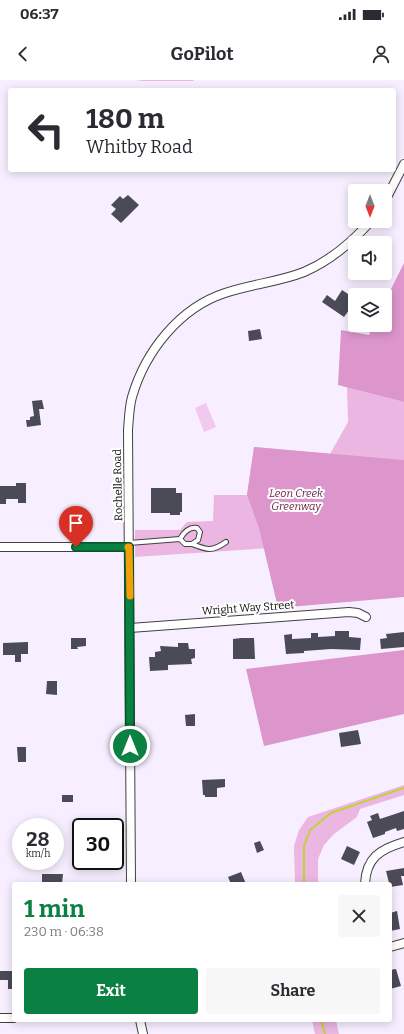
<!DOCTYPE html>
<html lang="en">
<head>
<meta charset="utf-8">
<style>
  body { margin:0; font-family:Bitter,serif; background:#f7f7f7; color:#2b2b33; height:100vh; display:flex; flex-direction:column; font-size:15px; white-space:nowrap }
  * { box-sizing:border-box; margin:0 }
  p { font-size:13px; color:#7c7c81 }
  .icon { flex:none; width:22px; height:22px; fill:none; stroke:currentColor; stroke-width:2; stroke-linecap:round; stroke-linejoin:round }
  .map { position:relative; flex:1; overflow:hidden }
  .drawer { position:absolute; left:12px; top:802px; width:380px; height:140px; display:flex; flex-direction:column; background:#fff; border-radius:4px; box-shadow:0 2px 10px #0003 }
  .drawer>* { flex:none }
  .hud { position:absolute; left:8px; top:8px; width:388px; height:84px; border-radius:4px; box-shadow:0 2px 10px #0003; background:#fff; color:#2b2b33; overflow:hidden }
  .needle { width:26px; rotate:180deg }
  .controls { position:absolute; left:348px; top:104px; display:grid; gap:8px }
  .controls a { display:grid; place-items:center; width:44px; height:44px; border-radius:4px; background:#fff; box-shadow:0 2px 10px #0003; font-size:20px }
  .speed { position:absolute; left:12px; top:738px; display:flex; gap:8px; font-size:20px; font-weight:700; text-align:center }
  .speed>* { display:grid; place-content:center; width:52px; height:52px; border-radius:50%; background:#fff; box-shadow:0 2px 10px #0003; line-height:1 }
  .speed small { font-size:10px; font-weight:400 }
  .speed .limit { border:2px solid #111; border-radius:6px; background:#fff; color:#111 }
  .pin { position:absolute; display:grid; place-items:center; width:34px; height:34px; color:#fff; margin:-41px -17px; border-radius:50% 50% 50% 0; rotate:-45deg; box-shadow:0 0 4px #0007 }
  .pin .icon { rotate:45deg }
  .me { position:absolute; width:44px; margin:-22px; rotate:0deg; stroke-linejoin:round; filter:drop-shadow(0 0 3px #0008) }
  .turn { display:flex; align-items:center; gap:14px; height:84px; padding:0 12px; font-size:18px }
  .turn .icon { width:52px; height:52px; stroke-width:2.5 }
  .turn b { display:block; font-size:28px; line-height:34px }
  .round { display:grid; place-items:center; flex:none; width:42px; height:42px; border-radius:4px; background:#f7f7f7 }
  .overview { display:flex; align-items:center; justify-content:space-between; height:68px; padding:0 12px }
  h1 { font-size:24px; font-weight:700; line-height:30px; color:#0b8043 }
  .primary-button { display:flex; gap:8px; margin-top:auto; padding:8px 12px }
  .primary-button a { flex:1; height:46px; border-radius:4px; background:#0b8043; color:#fff; font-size:16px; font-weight:700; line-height:46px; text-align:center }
  .primary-button a+a { background:#f7f7f7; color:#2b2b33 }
  .status { display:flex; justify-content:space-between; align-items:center; height:28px; padding:0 20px; background:#fff; direction:ltr }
  .status svg { height:11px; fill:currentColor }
  header { display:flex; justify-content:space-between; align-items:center; height:52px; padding:0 12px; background:#fff; font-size:18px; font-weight:700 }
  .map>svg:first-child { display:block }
</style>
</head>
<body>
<div class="status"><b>06:37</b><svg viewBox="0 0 49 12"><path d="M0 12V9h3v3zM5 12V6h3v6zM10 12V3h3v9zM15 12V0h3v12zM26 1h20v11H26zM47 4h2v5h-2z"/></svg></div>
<header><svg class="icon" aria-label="back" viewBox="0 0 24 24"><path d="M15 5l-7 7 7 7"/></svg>GoPilot<svg class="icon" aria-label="person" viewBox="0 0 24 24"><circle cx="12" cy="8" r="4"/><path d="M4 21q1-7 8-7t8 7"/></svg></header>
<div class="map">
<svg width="404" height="954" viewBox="0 0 404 954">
  <rect width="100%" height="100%" fill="#f7efff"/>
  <path fill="#ebb7e2" d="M143,0H193L194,1H135Z
    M347,307L404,322V459L135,477V450H180L187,442L213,441L214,415H247L254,367L330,374L348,342Z
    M404,705V715L360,729L357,737L334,754L324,765L318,779V804H295L294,766L299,750L308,737Z
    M312,940H336L339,954H315Z"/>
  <path fill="#dc96cb" d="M404,183V322L338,305L341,250L369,255L373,245H385V221Z
    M254,367L404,380V517L278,528L259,448L247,415Z
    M404,570V634L264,666L246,589Z"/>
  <path fill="#f1c9f0" d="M206,323L216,347L204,352L195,328Z"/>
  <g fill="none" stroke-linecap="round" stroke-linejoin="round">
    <path stroke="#c3d137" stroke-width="2" d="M304,804V766L310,750L331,733L404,708
      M321,940L325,954"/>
  </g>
  <path fill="#4b4a57" d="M128,115L139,125L121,143L111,134L116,129L111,125L120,116L123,119Z
    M342,210L351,216L350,219L355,222L344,237L322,222L327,215L335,221Z
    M260,249L262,259L249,261L248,251Z
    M42,320L44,329H39L41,345L27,347L26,340H30V337L34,336L32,321Z
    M16,403H26V423H18V419H6V424H0V406H16Z
    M151,408H176V413H182V432H180V435H170V433H151Z
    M335,551H349V557L361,558L360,570L331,569L304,571V573L286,574L284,555L292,554V559L311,558V553H318V557L335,556Z
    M404,552V567L381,569L380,559L387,558L386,554Z
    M71,558H86V566L77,567L78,569H71Z
    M241,558H254L255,579H233V559Z
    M28,562V574H21V582H15V575H3V563Z
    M178,563H188L189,569H195V578L191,579L192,584L168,585V590L150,591L149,577H155V572L161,571L160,566L178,567Z
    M47,601H57V615L46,614Z
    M195,634V646H186L185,635Z
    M358,650L361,664L341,667L339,653Z
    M17,667H26V682H18Z
    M225,699V707L217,708V717H205V715H203L202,700Z
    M62,715H73V722H62Z
    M404,731V749L397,751L396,748L385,752V754L373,758L367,742L372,740L370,736L378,733L380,739Z
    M260,761L264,770L257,773L254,763Z
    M347,766L360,772L354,785L341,779Z
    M404,788V796H401L403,805L390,807L386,791Z
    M241,792L246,804H231L228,797Z
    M42,794H63L62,804H50V802H42Z
    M397,831L400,849L390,851V833Z
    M396,889L401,906L390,909V890Z
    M0,891H14V909H8V900H0Z"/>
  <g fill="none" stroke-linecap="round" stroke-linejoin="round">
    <defs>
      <path id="lane" d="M129,463L180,459L185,464H192L198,460L200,452L197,448C190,446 183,453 180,459
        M192,464C207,470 212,472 226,462"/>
      <path id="street" d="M385,121L404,84
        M0,467H129
        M130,548L349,532L358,533L366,537
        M131,804L128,350C129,339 129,328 132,317C145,272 179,228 225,213C251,204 279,202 304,192C330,181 353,161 371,141
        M365,804C366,778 380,769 404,762
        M390,867L404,863
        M0,938H14
        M140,940L143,954"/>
    </defs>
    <use href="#lane" stroke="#414141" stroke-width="6"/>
    <use href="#street" stroke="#414141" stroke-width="10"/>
    <use href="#lane" stroke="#fff" stroke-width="4"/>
    <use href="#street" stroke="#fff" stroke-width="8"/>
  </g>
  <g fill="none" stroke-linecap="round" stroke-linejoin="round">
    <defs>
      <path id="route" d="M76,467H129L130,666"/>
    </defs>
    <use href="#route" stroke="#07532c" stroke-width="10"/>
    <use href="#route" stroke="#0b8043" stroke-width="7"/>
    <path stroke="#f59e0b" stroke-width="7" d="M128,467H129L130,516"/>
  </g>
  <g text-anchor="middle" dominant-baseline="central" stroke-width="4" stroke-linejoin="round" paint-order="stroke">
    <g font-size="11" fill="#0e0e0e" stroke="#fff">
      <text transform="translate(118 405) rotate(-91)">Rochelle Road</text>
      <text transform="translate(248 528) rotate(-4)">Wright Way Street</text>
    </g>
    <g font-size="11" font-style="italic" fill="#681c43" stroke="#fff">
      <text x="296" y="413">Leon Creek<tspan x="296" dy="13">Greenway</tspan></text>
    </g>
  </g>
</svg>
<div class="controls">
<a><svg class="needle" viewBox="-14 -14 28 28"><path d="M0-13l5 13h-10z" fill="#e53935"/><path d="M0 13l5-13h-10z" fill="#7c7c81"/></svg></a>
<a><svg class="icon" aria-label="sound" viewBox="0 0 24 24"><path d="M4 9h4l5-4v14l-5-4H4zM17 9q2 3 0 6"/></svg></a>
<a><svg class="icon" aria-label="layers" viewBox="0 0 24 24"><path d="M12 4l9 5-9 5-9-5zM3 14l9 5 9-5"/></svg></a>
</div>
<div class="speed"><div>28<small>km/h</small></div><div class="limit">30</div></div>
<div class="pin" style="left:76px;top:467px;background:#d93025"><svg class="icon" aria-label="arrive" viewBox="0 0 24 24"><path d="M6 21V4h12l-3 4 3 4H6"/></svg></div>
<svg class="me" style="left:130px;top:666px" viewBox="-20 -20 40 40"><circle r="17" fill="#0b8043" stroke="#fff" stroke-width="3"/><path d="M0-11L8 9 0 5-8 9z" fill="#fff"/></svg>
<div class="hud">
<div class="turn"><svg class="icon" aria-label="left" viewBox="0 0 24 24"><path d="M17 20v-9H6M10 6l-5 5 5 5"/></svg><div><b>180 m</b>Whitby Road</div></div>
</div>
<section class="drawer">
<div class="overview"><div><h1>1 min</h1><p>230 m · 06:38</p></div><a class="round"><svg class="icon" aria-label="close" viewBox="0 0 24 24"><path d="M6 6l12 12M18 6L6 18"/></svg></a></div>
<div class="primary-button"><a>Exit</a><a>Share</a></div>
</section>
</div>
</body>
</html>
